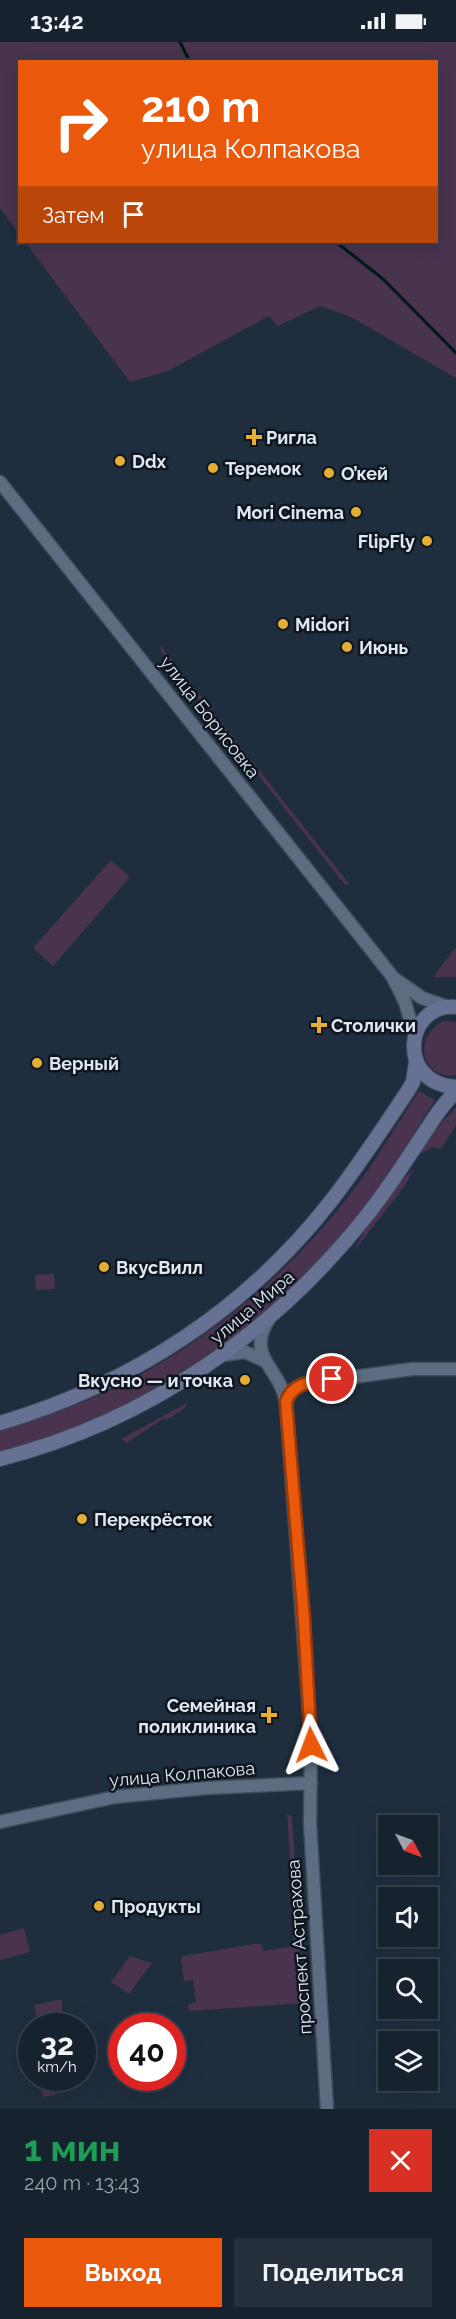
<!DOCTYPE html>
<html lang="ru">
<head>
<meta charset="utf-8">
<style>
  body { margin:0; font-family:Raleway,sans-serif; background:#242f3b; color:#f1f3f6; height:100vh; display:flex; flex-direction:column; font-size:22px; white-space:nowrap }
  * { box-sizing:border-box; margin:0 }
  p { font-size:20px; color:#9ea4aa }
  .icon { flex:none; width:33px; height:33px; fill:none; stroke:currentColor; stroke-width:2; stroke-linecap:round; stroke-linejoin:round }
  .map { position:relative; height:2067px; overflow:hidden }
  .details { display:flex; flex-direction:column; background:#17222f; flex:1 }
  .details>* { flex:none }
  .top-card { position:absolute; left:18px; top:18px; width:420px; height:183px; border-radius:0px; box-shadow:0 6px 24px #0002,0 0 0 2px #363f4b; background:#ea580c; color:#fff; overflow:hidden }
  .needle { width:39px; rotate:131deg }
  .tools { position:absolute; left:378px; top:1773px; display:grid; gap:12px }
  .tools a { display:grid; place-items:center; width:60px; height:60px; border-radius:0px; background:#17222f; box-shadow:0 6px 24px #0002,0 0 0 2px #363f4b; font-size:30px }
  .speed { position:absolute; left:18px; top:1971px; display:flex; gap:12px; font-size:30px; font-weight:700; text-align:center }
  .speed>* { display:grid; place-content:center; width:78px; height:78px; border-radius:50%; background:#17222f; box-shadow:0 6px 24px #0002,0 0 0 2px #363f4b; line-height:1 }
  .speed small { font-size:15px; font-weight:400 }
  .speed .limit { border:9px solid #d22; background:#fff; color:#111 }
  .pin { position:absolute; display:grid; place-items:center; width:51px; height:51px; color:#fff; margin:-26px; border:3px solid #fff; border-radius:50%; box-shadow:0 2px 6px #0007 }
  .me { position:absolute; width:66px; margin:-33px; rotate:357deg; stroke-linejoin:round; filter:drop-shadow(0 0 4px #0008) }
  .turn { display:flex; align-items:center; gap:21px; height:126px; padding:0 24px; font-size:27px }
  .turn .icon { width:78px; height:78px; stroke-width:2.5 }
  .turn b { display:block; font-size:42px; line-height:51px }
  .then { display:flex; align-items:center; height:57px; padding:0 24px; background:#0003; gap:12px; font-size:22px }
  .round { display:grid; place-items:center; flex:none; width:63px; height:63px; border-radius:0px; background:#242f3b }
  .headline { display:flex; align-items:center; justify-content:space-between; height:102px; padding:0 24px }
  h1 { font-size:36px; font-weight:700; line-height:45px; color:#1e9e55 }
  .action { display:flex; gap:12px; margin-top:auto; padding:12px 24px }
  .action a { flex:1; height:69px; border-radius:0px; background:#ea580c; color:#fff; font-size:24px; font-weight:700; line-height:69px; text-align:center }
  .action a+a { background:#242f3b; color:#f1f3f6 }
  .status { display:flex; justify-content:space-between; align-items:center; height:42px; padding:0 30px; background:#17222f; direction:ltr }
  .status svg { height:16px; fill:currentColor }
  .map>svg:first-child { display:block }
</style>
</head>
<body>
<div class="status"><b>13:42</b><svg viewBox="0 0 49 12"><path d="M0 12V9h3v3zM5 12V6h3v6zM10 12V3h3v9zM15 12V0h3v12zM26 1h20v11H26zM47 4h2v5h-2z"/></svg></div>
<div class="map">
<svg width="456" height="2067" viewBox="0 0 456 2067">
  <rect width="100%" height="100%" fill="#1f2e3f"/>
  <path fill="#49334f" d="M0,0H456V336L351,275L320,264L278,284L269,274L168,329L130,340L25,200H436V20H20L19,192L0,166Z
    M160,603L349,842L345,843L161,610Z
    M111,818L130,835L53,924L33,906Z
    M456,905V935H433Z
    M444,979L456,980V1033C421,1038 412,994 444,979Z
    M419,1049L435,1058C408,1101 381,1146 348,1186C258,1294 135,1373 0,1410V1389C36,1378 72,1366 107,1350C200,1306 282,1238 346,1158C373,1124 395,1085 419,1049Z
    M456,1065V1083L441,1107L432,1105L421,1112L419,1110L431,1092Z
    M415,1126L403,1146L354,1209C367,1181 391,1146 415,1126Z
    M54,1232L55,1247L36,1248L35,1233Z
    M187,1361L184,1367L166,1378L164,1376L127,1401L121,1397Z
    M287,1771L292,1775L297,1852L293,1859Z
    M298,1878L303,1961L189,1969L188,1962L196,1960L193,1938L184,1939L181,1917L183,1914L261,1901L263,1909L294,1904L292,1879Z
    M24,1886L30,1910L0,1918V1893Z
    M130,1914L152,1921L129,1952L111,1940Z
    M62,1957V1971L51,1984H38L34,1963Z
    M39,2036H51L55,2053L43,2055Z"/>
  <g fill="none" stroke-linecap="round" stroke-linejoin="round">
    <path stroke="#001a17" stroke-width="3" d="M180,0L190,20
      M336,200L383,237L456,311"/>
    <defs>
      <path id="tertiary" d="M0,440L392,934L405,960L415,995
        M395,937L422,956L448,965
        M269,1277C245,1315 279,1324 286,1360
        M223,1313L245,1310L265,1319
        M0,1780L115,1755L207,1746L311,1741
        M327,2067L310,1781L311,1696L286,1360L292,1348L303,1342L412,1327H456"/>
      <path id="secondary" d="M456,965C404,961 396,1042 456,1045
        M0,1381C132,1342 246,1268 331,1159C359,1123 384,1085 409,1047L413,1040L416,1020
        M0,1417C148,1379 274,1291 368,1172C388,1147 405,1120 423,1093C433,1078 442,1062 456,1050"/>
    </defs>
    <use href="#tertiary" stroke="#3f4d5b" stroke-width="15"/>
    <use href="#secondary" stroke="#3f4d5b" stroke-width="16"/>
    <use href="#tertiary" stroke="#5c6d81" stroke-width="12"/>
    <use href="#secondary" stroke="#667194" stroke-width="14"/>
  </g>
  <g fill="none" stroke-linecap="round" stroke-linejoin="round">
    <defs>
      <path id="route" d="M311,1703L304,1578L286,1360C293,1339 314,1340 332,1337"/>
    </defs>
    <use href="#route" stroke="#983908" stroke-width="15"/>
    <use href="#route" stroke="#ea580c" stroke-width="10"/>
  </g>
  <g fill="#e4ae35" stroke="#0f161d" stroke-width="2">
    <path d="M251 386h6v6h6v6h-6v6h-6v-6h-6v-6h6z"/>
    <circle cx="120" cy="419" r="6"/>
    <circle cx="213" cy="426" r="6"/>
    <circle cx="329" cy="431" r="6"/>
    <circle cx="356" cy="470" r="6"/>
    <circle cx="427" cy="499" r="6"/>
    <circle cx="283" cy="582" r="6"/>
    <circle cx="347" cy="605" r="6"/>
    <path d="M316 974h6v6h6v6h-6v6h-6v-6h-6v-6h6z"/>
    <circle cx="37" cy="1021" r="6"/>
    <circle cx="104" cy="1225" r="6"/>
    <circle cx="245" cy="1338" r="6"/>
    <circle cx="82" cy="1477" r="6"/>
    <path d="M266 1664h6v6h6v6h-6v6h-6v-6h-6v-6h6z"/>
    <circle cx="99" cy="1864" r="6"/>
  </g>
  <g text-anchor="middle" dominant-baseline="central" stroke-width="5" stroke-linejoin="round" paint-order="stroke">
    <g font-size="18" font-weight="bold" fill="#dfe8f4" stroke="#0f161d" text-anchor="start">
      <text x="266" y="395">Ригла</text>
      <text x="132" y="419">Ddx</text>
      <text x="225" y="426">Теремок</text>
      <text x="341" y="431">О’кей</text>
      <text x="344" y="470" text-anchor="end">Mori Cinema</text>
      <text x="415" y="499" text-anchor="end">FlipFly</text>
      <text x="295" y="582">Midori</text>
      <text x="359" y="605">Июнь</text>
      <text x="331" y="983">Столички</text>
      <text x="49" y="1021">Верный</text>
      <text x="116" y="1225">ВкусВилл</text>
      <text x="233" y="1338" text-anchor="end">Вкусно — и точка</text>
      <text x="94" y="1477">Перекрёсток</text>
      <text x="256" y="1663" text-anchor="end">Семейная<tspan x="256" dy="21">поликлиника</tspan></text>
      <text x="111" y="1864">Продукты</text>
    </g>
    <g font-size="18" fill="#dfe8f4" stroke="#0f161d">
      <text transform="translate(210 675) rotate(52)">улица Борисовка</text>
      <text transform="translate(252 1265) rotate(-40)">улица Мира</text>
      <text transform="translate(182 1732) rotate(-5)">улица Колпакова</text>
      <text transform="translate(299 1905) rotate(-94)">проспект Астрахова</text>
    </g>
  </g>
</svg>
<div class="tools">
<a><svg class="needle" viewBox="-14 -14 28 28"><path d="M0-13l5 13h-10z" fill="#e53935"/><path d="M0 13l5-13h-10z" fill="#9ea4aa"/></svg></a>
<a><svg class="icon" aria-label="sound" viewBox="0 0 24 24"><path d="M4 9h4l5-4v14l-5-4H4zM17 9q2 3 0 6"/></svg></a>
<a><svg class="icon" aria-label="search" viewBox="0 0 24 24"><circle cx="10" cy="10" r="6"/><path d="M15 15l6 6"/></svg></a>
<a><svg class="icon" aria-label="layers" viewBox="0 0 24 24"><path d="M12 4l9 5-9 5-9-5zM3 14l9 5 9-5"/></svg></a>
</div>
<div class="speed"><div>32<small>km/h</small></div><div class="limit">40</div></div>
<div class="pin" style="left:332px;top:1337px;background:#d93025"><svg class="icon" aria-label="arrive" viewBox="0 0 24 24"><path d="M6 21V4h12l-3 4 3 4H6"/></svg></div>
<svg class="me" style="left:311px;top:1703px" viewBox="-20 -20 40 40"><path d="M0-17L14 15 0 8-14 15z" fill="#ea580c" stroke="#fff" stroke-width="4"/></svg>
<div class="top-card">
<div class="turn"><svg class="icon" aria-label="right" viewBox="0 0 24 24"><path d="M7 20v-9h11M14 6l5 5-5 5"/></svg><div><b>210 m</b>улица Колпакова</div></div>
<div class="then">Затем<svg class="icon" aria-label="arrive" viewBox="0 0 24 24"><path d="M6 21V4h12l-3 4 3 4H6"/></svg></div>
</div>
</div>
<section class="details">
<div class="headline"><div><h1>1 мин</h1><p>240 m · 13:43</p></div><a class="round" style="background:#d93025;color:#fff"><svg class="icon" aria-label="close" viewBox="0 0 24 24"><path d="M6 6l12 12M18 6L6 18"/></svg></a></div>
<div class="action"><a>Выход</a><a>Поделиться</a></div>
</section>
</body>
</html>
